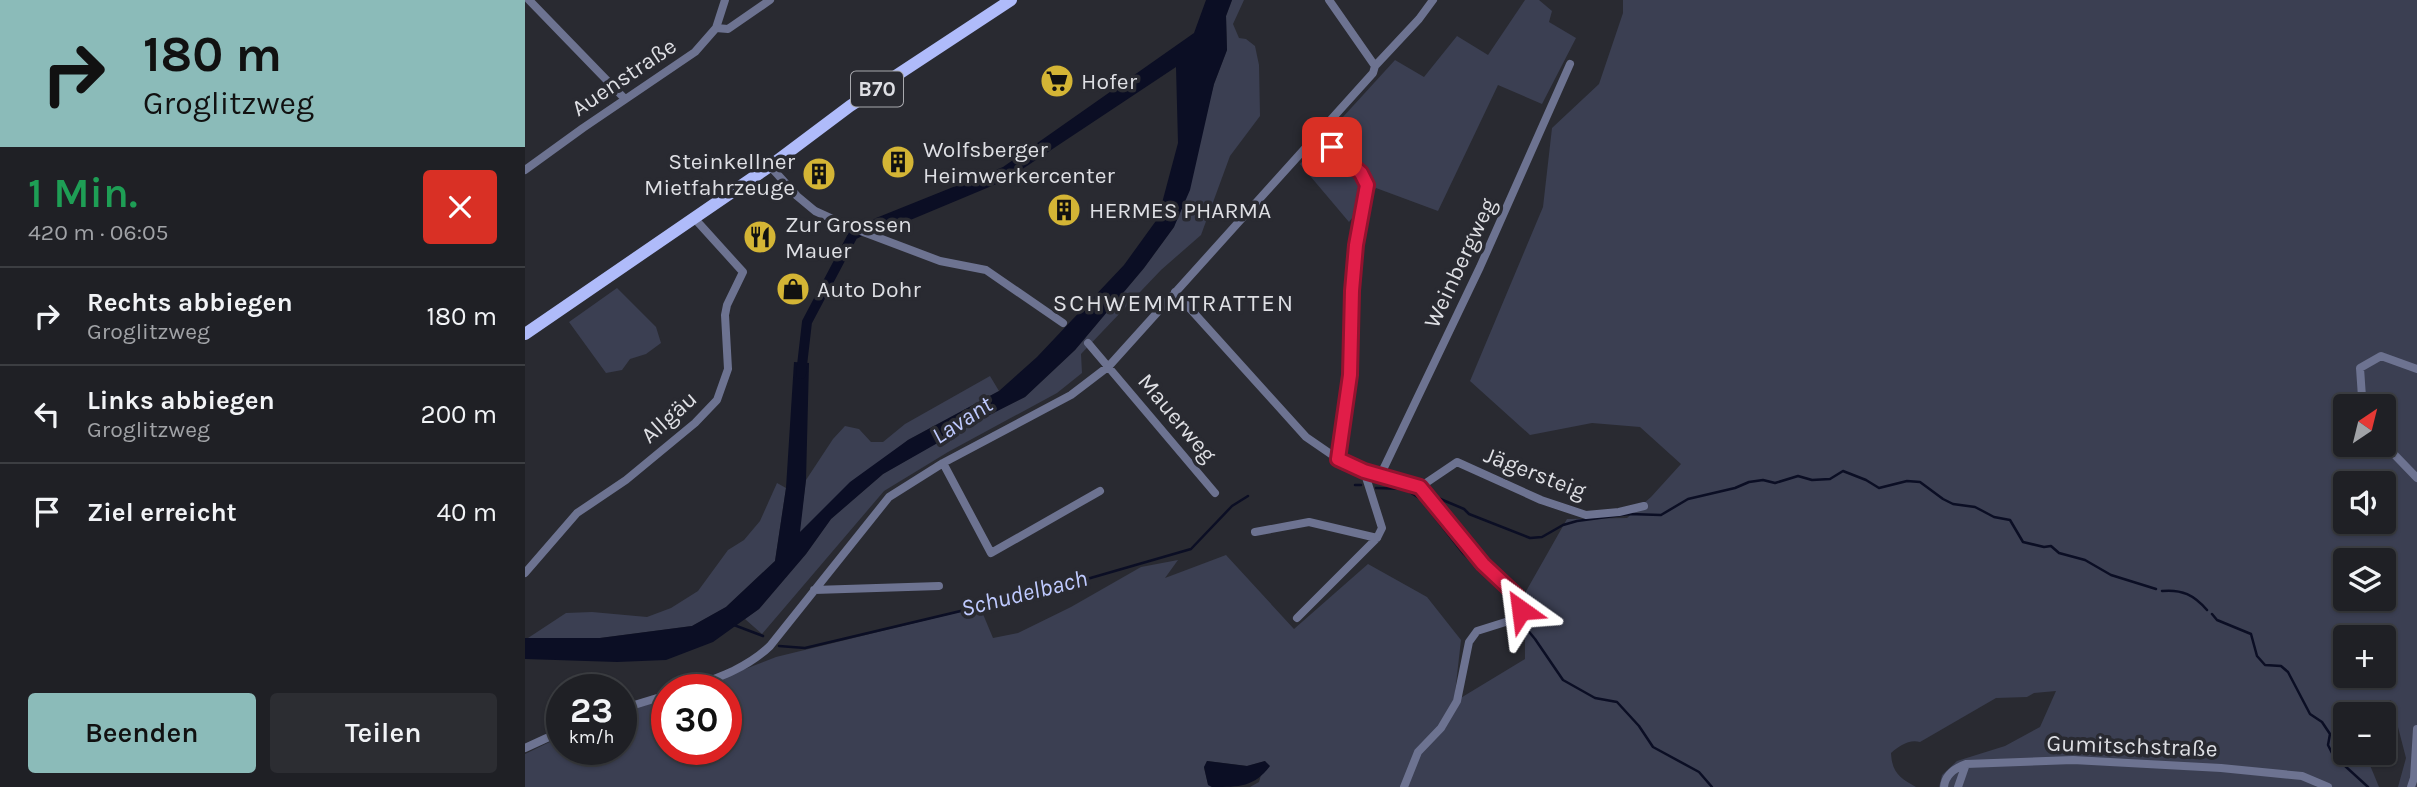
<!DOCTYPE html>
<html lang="de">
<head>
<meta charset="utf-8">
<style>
  body { margin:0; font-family:Karla,sans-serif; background:#2c2d32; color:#f1f3f6; height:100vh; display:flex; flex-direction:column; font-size:26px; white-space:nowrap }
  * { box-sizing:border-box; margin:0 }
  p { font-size:23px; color:#a1a3a7 }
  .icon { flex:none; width:38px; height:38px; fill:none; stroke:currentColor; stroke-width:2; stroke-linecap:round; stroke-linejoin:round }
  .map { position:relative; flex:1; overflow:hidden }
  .panel { display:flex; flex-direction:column; background:#1f2025; width:525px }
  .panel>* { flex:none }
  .guide { background:#8bbbb9; color:#111; overflow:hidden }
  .needle { width:46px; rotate:35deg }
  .buttons { position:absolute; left:1808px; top:394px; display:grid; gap:14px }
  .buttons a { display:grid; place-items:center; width:63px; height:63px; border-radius:7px; background:#1f2025; box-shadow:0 2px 5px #0004,0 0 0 2px #3c3e42; font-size:35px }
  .speed { position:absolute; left:21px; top:674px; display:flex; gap:14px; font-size:35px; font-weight:700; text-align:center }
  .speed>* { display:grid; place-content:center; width:91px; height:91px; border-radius:50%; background:#1f2025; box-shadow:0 2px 5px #0004,0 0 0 2px #3c3e42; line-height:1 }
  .speed small { font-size:18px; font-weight:400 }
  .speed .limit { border:10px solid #d22; background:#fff; color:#111 }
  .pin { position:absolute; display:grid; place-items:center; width:60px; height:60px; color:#fff; margin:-30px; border-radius:14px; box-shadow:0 4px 10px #0006 }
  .me { position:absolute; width:77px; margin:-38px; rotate:329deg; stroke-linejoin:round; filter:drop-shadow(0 0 5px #0008) }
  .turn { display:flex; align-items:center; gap:24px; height:147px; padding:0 28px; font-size:32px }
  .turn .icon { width:91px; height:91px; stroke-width:2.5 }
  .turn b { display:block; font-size:49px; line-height:60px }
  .round { display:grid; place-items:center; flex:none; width:74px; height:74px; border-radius:7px; background:#2c2d32 }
  .summary { display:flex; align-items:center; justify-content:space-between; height:119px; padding:0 28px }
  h1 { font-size:42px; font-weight:600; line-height:52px; color:#1e9e55 }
  .button { display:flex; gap:14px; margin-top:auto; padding:14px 28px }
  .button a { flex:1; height:80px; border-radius:7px; background:#8bbbb9; color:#111; font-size:28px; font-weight:600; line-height:80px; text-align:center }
  .button a+a { background:#2c2d32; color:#f1f3f6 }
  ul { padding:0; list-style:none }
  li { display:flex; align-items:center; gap:21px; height:98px; padding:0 28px; border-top:2px solid #3c3e42 }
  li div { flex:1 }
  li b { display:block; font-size:26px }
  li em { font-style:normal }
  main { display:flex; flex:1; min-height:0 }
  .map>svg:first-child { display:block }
</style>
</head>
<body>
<main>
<section class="panel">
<div class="guide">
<div class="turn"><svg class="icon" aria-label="right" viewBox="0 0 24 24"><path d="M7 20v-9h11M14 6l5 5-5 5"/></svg><div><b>180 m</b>Groglitzweg</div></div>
</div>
<div class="summary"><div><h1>1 Min.</h1><p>420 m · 06:05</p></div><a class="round" style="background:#d93025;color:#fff"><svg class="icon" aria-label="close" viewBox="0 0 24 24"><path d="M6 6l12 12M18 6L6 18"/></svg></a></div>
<ul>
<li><svg class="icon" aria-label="right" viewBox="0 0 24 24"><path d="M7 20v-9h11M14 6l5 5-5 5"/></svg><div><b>Rechts abbiegen</b><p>Groglitzweg</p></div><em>180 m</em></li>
<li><svg class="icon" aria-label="left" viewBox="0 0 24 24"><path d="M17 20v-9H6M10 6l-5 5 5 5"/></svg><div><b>Links abbiegen</b><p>Groglitzweg</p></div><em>200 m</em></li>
<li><svg class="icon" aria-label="arrive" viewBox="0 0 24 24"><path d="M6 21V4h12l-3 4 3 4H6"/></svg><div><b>Ziel erreicht</b></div><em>40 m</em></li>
</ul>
<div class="button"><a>Beenden</a><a>Teilen</a></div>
</section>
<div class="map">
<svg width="1892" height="787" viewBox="0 0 1892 787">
  <rect width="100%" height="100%" fill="#292a31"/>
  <path fill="#3b3f52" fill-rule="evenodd" d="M707,0H719L708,24L714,38L721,39L730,46L734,65L735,116L705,156L676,235L636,270L556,354L557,373L532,393L423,452L359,491L237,634L220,619L234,609L281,554L306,519L358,474L439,427L500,397L550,350L619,268L649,227L689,84L702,50L701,16Z
    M1000,0H1014L1027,11L1024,22L1051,38L1017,104L973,85L913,211L851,188L824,222L775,164L870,60L899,77L932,36L963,55Z
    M1098,0H1892V787H1873L1881,758L1866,700L1828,702L1829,714H1820V752L1840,753L1854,787H1414L1417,775L1432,761L1480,746L1515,727L1531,691L1509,693L1502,697L1471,698L1395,742C1384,739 1374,746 1366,753C1367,773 1375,778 1391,787H725L734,782L740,761L722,766L682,761L679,768L683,784L687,787H0V754L37,736V749H96V712L142,698V749H201V690L168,689L251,657L455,607L468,638L493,633L546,607L616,567L653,560L640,578L701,555L769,629L843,564L902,597L936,640L929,702L1000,659V593L1042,519L1102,518L1126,497L1156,464L1115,427L1067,423L1005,435L945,381L1018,207L1027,128L1074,84L1098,13ZM1820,406H1858V444H1820ZM1820,483H1858V522H1820ZM1820,560H1858V598H1820ZM1820,637H1858V676H1820Z
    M92,288L131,327L136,343L121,354L105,359L97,370L81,373L44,322Z
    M465,376L474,391L383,440L274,533L281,480L308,439L320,426L334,429L346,442H358L380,424Z
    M252,483L261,488L250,561L201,607L167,626L75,638H3L41,613L67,612L122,617L146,608L173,591L203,550L219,540L235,521Z"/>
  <path fill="#0b0e24" d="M681,0H707L701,16L702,50L689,84L665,190L649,227L619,268L550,350L500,397L439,428L358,474L306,519L281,554L234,609L188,642L141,660L92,662L0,659V638H75L167,626L201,607L250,561L261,488L269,362L284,363L281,480L275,532L325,482L383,440L474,391L512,357L599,265L633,218L653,143L651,67L481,180L359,231L351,218L478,167L669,33Z
    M682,761L722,766L740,761L745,766C729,787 715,787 687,787L683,785L679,767Z"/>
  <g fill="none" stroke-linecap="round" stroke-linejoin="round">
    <path stroke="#0b0e24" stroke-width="2.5" d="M830,485H836
      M851,488L880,489L899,501
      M913,498L939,509L944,514L1005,538L1017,537L1038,525L1052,521L1104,514L1136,515L1163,499L1210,488L1224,482L1238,480L1250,483L1273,476L1287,480L1305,479L1318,471L1341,480L1354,488L1382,481L1395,482L1418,499L1428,504L1450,507L1469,517L1485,520L1498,542L1519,547L1526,546L1534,553L1560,560L1586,575L1631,589
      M897,501L938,553L977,590L988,607
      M1637,591C1657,589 1669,595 1682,610
      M1687,614L1692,620L1726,634L1732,656L1740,665L1756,666L1763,672L1785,714L1797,722L1805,734L1803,745L1808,755L1843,787
      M996,622L1010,639L1038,680L1070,698L1092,702L1114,726L1128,747L1174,772L1187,787
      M209,625L238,636
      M254,646L280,648L524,590L666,549L707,506L723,496"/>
    <path stroke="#0b0e24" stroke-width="10" d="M276,374L282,322L328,235L350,224L365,219"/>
    <path stroke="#6d7391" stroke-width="8" d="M4,0L100,99
      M191,28L203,29L245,0
      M850,66L894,19L908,0
      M792,134L836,173L842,185L831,245L827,291L825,375L813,459
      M245,166L272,196L290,211L325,227L415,261L461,270L538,323
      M0,170L58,128L170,52L191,28L200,0
      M650,292L781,437L813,459L839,471L895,487L958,564L992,596L996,610L987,620L952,631L944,642L932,701L916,728L893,752L879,787
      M563,343L690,493
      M1841,406L1837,397L1835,368L1856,356L1892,369
      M1858,439L1864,449L1892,478
      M418,463L466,553L575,491
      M855,476L955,267L1045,64
      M895,487L932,462L1016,500L1061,515L1094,512L1119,506
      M730,532L784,522L852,538L857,528L839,471
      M0,573L52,513L101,480L170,423L192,400L203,369L200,315L202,305L218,272L170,219
      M289,590L414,586
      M772,618L852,538
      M158,690C189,679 220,670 245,646L364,497L418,463L546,395L584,366L848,73L850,66L804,0
      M96,709L142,695
      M0,748L37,731
      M1419,787C1420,774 1430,768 1441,764L1548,760L1696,768L1777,776L1803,787
      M1433,787L1441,764
      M1886,787L1889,778L1892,729"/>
    <path stroke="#afbbfa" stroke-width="12" d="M0,334L245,166L325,106L486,0"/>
  </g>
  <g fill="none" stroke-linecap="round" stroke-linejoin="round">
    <defs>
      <path id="route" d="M807,147L836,173L842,185L831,245L827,291L825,375L813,459L839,471L895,487L958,564L992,596L996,610"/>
    </defs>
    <use href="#route" stroke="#92132f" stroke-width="18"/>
    <use href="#route" stroke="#e11d48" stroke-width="12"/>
  </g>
  <defs>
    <symbol id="supermarket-disc" viewBox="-11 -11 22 22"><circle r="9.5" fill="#d4b535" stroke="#292a31"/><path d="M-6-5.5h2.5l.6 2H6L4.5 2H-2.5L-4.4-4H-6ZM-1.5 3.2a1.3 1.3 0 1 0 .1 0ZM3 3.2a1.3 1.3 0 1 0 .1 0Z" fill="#111"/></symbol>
    <symbol id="building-disc" viewBox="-11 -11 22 22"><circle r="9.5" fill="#d4b535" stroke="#292a31"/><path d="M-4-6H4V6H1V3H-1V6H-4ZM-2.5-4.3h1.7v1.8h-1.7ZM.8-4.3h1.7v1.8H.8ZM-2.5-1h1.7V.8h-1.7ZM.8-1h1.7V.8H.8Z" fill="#111"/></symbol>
    <symbol id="restaurant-disc" viewBox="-11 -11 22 22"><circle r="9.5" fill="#d4b535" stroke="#292a31"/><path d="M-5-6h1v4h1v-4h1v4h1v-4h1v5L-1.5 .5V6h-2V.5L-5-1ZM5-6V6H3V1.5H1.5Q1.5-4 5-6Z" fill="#111"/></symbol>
    <symbol id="shop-disc" viewBox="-11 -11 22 22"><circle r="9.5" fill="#d4b535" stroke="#292a31"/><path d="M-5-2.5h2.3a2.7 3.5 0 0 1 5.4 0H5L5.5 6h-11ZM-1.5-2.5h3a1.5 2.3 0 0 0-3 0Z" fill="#111"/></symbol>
  </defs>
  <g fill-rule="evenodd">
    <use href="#supermarket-disc" x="513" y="62" width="38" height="38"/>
    <use href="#building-disc" x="354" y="143" width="38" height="38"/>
    <use href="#building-disc" x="275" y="155" width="38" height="38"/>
    <use href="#building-disc" x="520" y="191" width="38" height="38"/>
    <use href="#restaurant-disc" x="216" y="218" width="38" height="38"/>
    <use href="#shop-disc" x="249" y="270" width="38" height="38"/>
  </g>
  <g text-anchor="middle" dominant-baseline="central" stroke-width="7" stroke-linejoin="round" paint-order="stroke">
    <rect fill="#292a31" stroke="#a8a9ae" stroke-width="2" x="326" y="71.5" width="52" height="35" rx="5"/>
    <g font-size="21" font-weight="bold" fill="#dedfe4">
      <text x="352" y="89">B70</text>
    </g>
    <g font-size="23" fill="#dedfe4" stroke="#292a31">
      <text transform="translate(99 77) rotate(-34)">Auenstraße</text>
      <text transform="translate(935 263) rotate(-65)">Weinbergweg</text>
      <text transform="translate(144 417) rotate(-42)">Allgäu</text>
      <text transform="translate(652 418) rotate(50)">Mauerweg</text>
      <text transform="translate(1010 473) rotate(21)">Jägersteig</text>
      <text transform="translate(1607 746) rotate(2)">Gumitschstraße</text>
    </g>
    <g font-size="23" fill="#dedfe4" stroke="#292a31" text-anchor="start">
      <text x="556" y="81">Hofer</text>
      <text x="398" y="149">Wolfsberger<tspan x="398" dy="26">Heimwerkercenter</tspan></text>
      <text x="270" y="161" text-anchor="end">Steinkellner<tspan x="270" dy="26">Mietfahrzeuge</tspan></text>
      <text x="564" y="210">HERMES PHARMA</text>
      <text x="260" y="224">Zur Grossen<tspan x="260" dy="26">Mauer</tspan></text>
      <text x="292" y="289">Auto Dohr</text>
    </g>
    <g font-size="24" letter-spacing="2" fill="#dedfe4" stroke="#292a31">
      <text x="649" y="303">SCHWEMMTRATTEN</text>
    </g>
    <g font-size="24" font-style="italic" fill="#bfcaff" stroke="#292a31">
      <text transform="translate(437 420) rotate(-33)">Lavant</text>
      <text transform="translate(499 593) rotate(-14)">Schudelbach</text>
    </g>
  </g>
</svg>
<div class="buttons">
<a><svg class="needle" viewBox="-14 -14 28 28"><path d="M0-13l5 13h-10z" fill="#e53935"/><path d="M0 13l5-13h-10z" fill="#a1a3a7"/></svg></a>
<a><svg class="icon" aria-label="sound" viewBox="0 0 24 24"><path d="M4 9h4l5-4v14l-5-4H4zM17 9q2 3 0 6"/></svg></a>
<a><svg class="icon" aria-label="layers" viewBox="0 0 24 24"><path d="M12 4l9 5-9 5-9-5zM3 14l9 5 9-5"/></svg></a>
<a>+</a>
<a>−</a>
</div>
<div class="speed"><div>23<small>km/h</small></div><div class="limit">30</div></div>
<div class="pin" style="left:807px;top:147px;background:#d93025"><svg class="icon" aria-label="arrive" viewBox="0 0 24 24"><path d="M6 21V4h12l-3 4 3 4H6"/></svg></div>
<svg class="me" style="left:996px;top:610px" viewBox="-20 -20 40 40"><path d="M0-17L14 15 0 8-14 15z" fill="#e11d48" stroke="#fff" stroke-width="4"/></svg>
</div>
</main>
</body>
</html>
